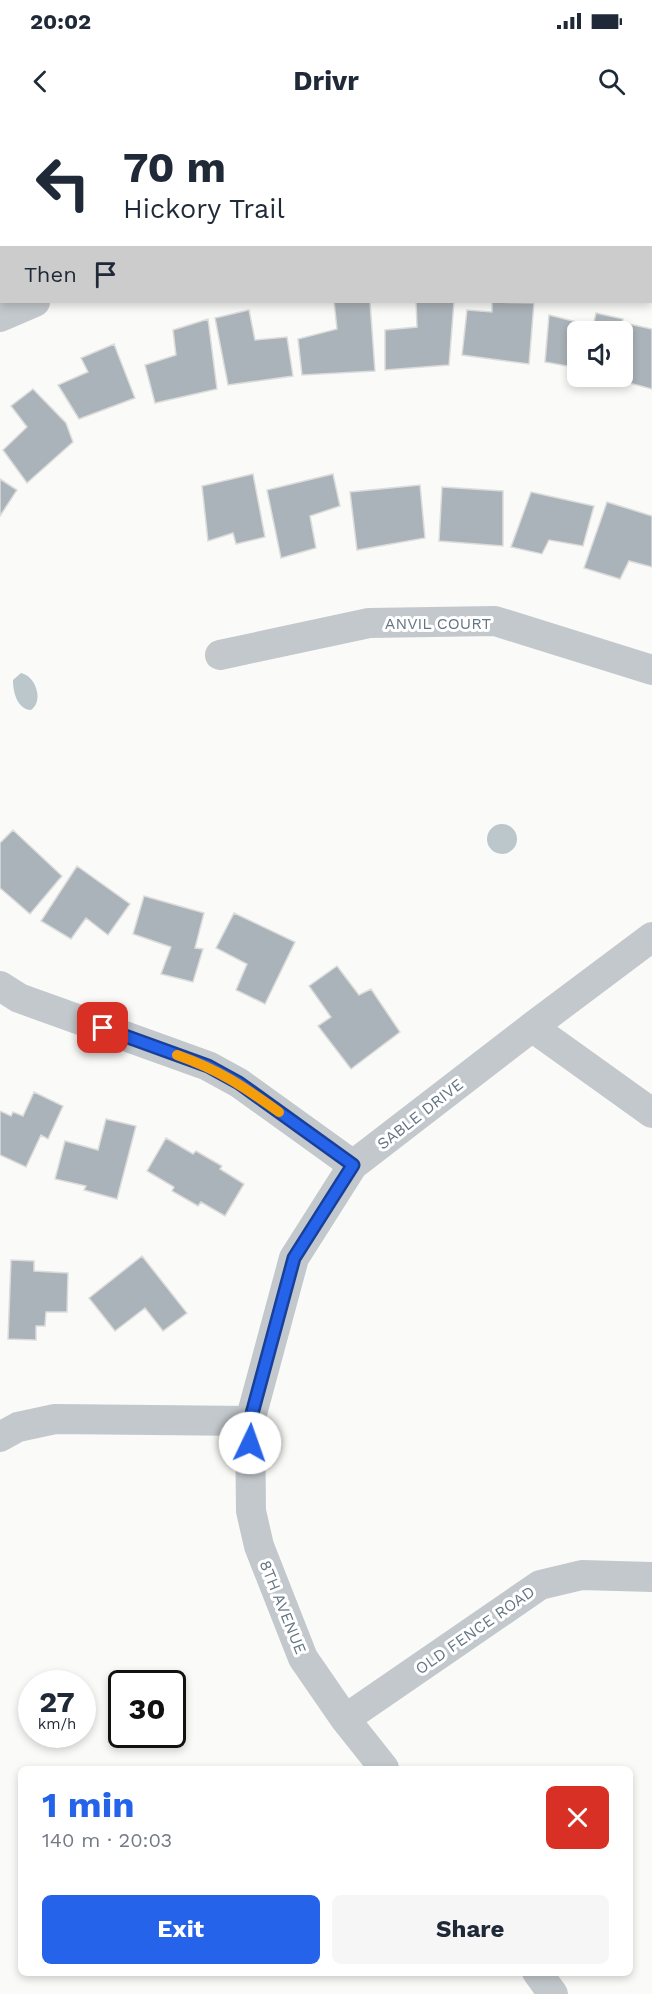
<!DOCTYPE html>
<html lang="en">
<head>
<meta charset="utf-8">
<style>
  body { margin:0; font-family:"Work Sans",sans-serif; background:#f6f6f7; color:#1f2937; height:100vh; display:flex; flex-direction:column; font-size:22px; white-space:nowrap }
  * { box-sizing:border-box; margin:0 }
  p { font-size:20px; color:#747a83 }
  .icon { flex:none; width:33px; height:33px; fill:none; stroke:currentColor; stroke-width:2; stroke-linecap:round; stroke-linejoin:round }
  .map { position:relative; flex:1; overflow:hidden }
  .sheet { position:absolute; left:18px; top:1646px; width:615px; height:210px; display:flex; flex-direction:column; background:#fff; border-radius:9px; box-shadow:0 3px 9px #0003 }
  .sheet>* { flex:none }
  .hud { position:absolute; left:0px; top:0px; width:652px; height:183px; box-shadow:0 3px 9px #0003; background:#fff; color:#1f2937; overflow:hidden }
  .buttons { position:absolute; left:567px; top:201px; display:grid; gap:12px }
  .buttons a { display:grid; place-items:center; width:66px; height:66px; border-radius:9px; background:#fff; box-shadow:0 3px 9px #0003; font-size:30px }
  .speed { position:absolute; left:18px; top:1550px; display:flex; gap:12px; font-size:30px; font-weight:700; text-align:center }
  .speed>* { display:grid; place-content:center; width:78px; height:78px; border-radius:50%; background:#fff; box-shadow:0 3px 9px #0003; line-height:1 }
  .speed small { font-size:15px; font-weight:400 }
  .speed .limit { border:3px solid #111; border-radius:9px; background:#fff; color:#111 }
  .pin { position:absolute; display:grid; place-items:center; width:51px; height:51px; color:#fff; margin:-26px; border-radius:12px; box-shadow:0 3px 9px #0006 }
  .me { position:absolute; width:66px; margin:-33px; rotate:3deg; stroke-linejoin:round; filter:drop-shadow(0 0 4px #0008) }
  .turn { display:flex; align-items:center; gap:21px; height:126px; padding:0 24px; font-size:27px }
  .turn .icon { width:78px; height:78px; stroke-width:2.5 }
  .turn b { display:block; font-size:42px; line-height:51px }
  .then { display:flex; align-items:center; height:57px; padding:0 24px; background:#0003; gap:12px; font-size:22px }
  .round { display:grid; place-items:center; flex:none; width:63px; height:63px; border-radius:9px; background:#f6f6f7 }
  .overview { display:flex; align-items:center; justify-content:space-between; height:102px; padding:0 24px }
  h1 { font-size:36px; font-weight:700; line-height:45px; color:#2563eb }
  .cta { display:flex; gap:12px; margin-top:auto; padding:12px 24px }
  .cta a { flex:1; height:69px; border-radius:9px; background:#2563eb; color:#fff; font-size:24px; font-weight:700; line-height:69px; text-align:center }
  .cta a+a { background:#f6f6f7; color:#1f2937 }
  .status { display:flex; justify-content:space-between; align-items:center; height:42px; padding:0 30px; background:#fff; direction:ltr }
  .status svg { height:16px; fill:currentColor }
  header { display:flex; justify-content:space-between; align-items:center; height:78px; padding:0 24px; background:#fff; font-size:27px; font-weight:700 }
  .map>svg:first-child { display:block }
</style>
</head>
<body>
<div class="status"><b>20:02</b><svg viewBox="0 0 49 12"><path d="M0 12V9h3v3zM5 12V6h3v6zM10 12V3h3v9zM15 12V0h3v12zM26 1h20v11H26zM47 4h2v5h-2z"/></svg></div>
<header><svg class="icon" aria-label="back" viewBox="0 0 24 24"><path d="M15 5l-7 7 7 7"/></svg>Drivr<svg class="icon" aria-label="search" viewBox="0 0 24 24"><circle cx="10" cy="10" r="6"/><path d="M15 15l6 6"/></svg></header>
<div class="map">
<svg width="652" height="1874" viewBox="0 0 652 1874">
  <rect width="100%" height="100%" fill="#fafaf8"/>
  <path fill="#bbc7cb" d="M21,553C36,556 44,581 31,590C17,589 13,572 13,560Z
    M487 719a15 15 0 1 1 30 0a15 15 0 1 1-30 0Z"/>
  <path fill="#aab3b9" stroke="#dcdcda" stroke-width="1.5" d="M334,182H370L375,251L302,255L298,219L337,209Z
    M416,182H454L449,245L385,250V210L417,207Z
    M492,182L534,183L529,244L462,235L467,190L492,192Z
    M249,190L255,220L287,217L293,256L228,265L215,198Z
    M596,193L623,199L620,212H578V248L545,242L549,195L593,206Z
    M208,199L217,269L155,283L145,245L176,235L173,210Z
    M629,204L652,209V269L618,260L619,256H622V237Z
    M114,224L135,278L79,299L58,265L88,252L81,238Z
    M33,269L66,303L73,322L27,363L3,330L27,307L11,286Z
    M253,354L265,417L236,424L233,413L208,421L202,366Z
    M333,354L340,386L310,396L316,428L281,438L267,370Z
    M0,359L17,370L0,396Z
    M420,365L425,418L357,430L350,372Z
    M442,367L503,371V426L439,421Z
    M531,372L594,386L583,426L549,420L542,434L511,427Z
    M607,382L652,396V447L629,441L620,459L584,448Z
    M13,710L62,756L30,794L0,768V723Z
    M77,746L130,784L108,815L86,798L71,819L41,801Z
    M144,776L204,793L195,828L203,829L193,862L161,854L171,827L133,814Z
    M234,793L295,822L265,884L236,870L247,844L216,828Z
    M337,846L359,875L371,869L400,912L351,949L318,906L331,897L309,866Z
    M34,972L63,986L48,1019L41,1015L26,1047L0,1035V991L11,996L13,992L23,996Z
    M106,999L136,1006L117,1079L84,1070L86,1066L55,1059L65,1021L98,1030Z
    M166,1018L193,1034L196,1031L222,1046L220,1049L244,1064L225,1096L201,1082L198,1086L172,1071L174,1067L147,1051Z
    M142,1136L187,1193L163,1211L145,1188L115,1211L89,1178Z
    M11,1140L34,1141V1151L68,1153L67,1192H46L45,1206H36V1220L8,1219Z"/>
  <g fill="none" stroke-linecap="round" stroke-linejoin="round">
    <path stroke="#c3c8cc" stroke-width="30" d="M128,0V2
      M651,128H652
      M0,197L35,182
      M220,535L369,503L495,501L652,550
      M0,866L19,878L208,946L239,963L353,1045
      M532,907L652,993
      M0,1317L18,1307L55,1299L250,1301
      M345,1599L540,1465L582,1455L652,1457
      M384,1648L345,1599L303,1538L259,1426L251,1391L250,1301L294,1138L353,1045L532,907L652,817
      M537,1852L553,1874"/>
  </g>
  <g fill="none" stroke-linecap="round" stroke-linejoin="round">
    <defs>
      <path id="route" d="M103,908L208,946L239,963L353,1045L294,1138L250,1301V1323"/>
    </defs>
    <use href="#route" stroke="#184099" stroke-width="15"/>
    <use href="#route" stroke="#2563eb" stroke-width="10"/>
    <path stroke="#f59e0b" stroke-width="10" d="M177,935C219,950 243,966 279,992"/>
  </g>
  <g text-anchor="middle" dominant-baseline="central" stroke-width="6" stroke-linejoin="round" paint-order="stroke">
    <g font-size="16" fill="#657683" stroke="#fff">
      <text x="438" y="503">ANVIL COURT</text>
      <text transform="translate(420 994) rotate(-38)">SABLE DRIVE</text>
      <text transform="translate(283 1487) rotate(68)">8TH AVENUE</text>
      <text transform="translate(475 1510) rotate(-35)">OLD FENCE ROAD</text>
    </g>
  </g>
</svg>
<div class="buttons">
<a><svg class="icon" aria-label="sound" viewBox="0 0 24 24"><path d="M4 9h4l5-4v14l-5-4H4zM17 9q2 3 0 6"/></svg></a>
</div>
<div class="speed"><div>27<small>km/h</small></div><div class="limit">30</div></div>
<div class="pin" style="left:103px;top:908px;background:#d93025"><svg class="icon" aria-label="arrive" viewBox="0 0 24 24"><path d="M6 21V4h12l-3 4 3 4H6"/></svg></div>
<svg class="me" style="left:250px;top:1323px" viewBox="-20 -20 40 40"><circle r="19" fill="#fff"/><path d="M0-13L10 11 0 6-10 11z" fill="#2563eb"/></svg>
<div class="hud">
<div class="turn"><svg class="icon" aria-label="left" viewBox="0 0 24 24"><path d="M17 20v-9H6M10 6l-5 5 5 5"/></svg><div><b>70 m</b>Hickory Trail</div></div>
<div class="then">Then<svg class="icon" aria-label="arrive" viewBox="0 0 24 24"><path d="M6 21V4h12l-3 4 3 4H6"/></svg></div>
</div>
<section class="sheet">
<div class="overview"><div><h1>1 min</h1><p>140 m · 20:03</p></div><a class="round" style="background:#d93025;color:#fff"><svg class="icon" aria-label="close" viewBox="0 0 24 24"><path d="M6 6l12 12M18 6L6 18"/></svg></a></div>
<div class="cta"><a>Exit</a><a>Share</a></div>
</section>
</div>
</body>
</html>
